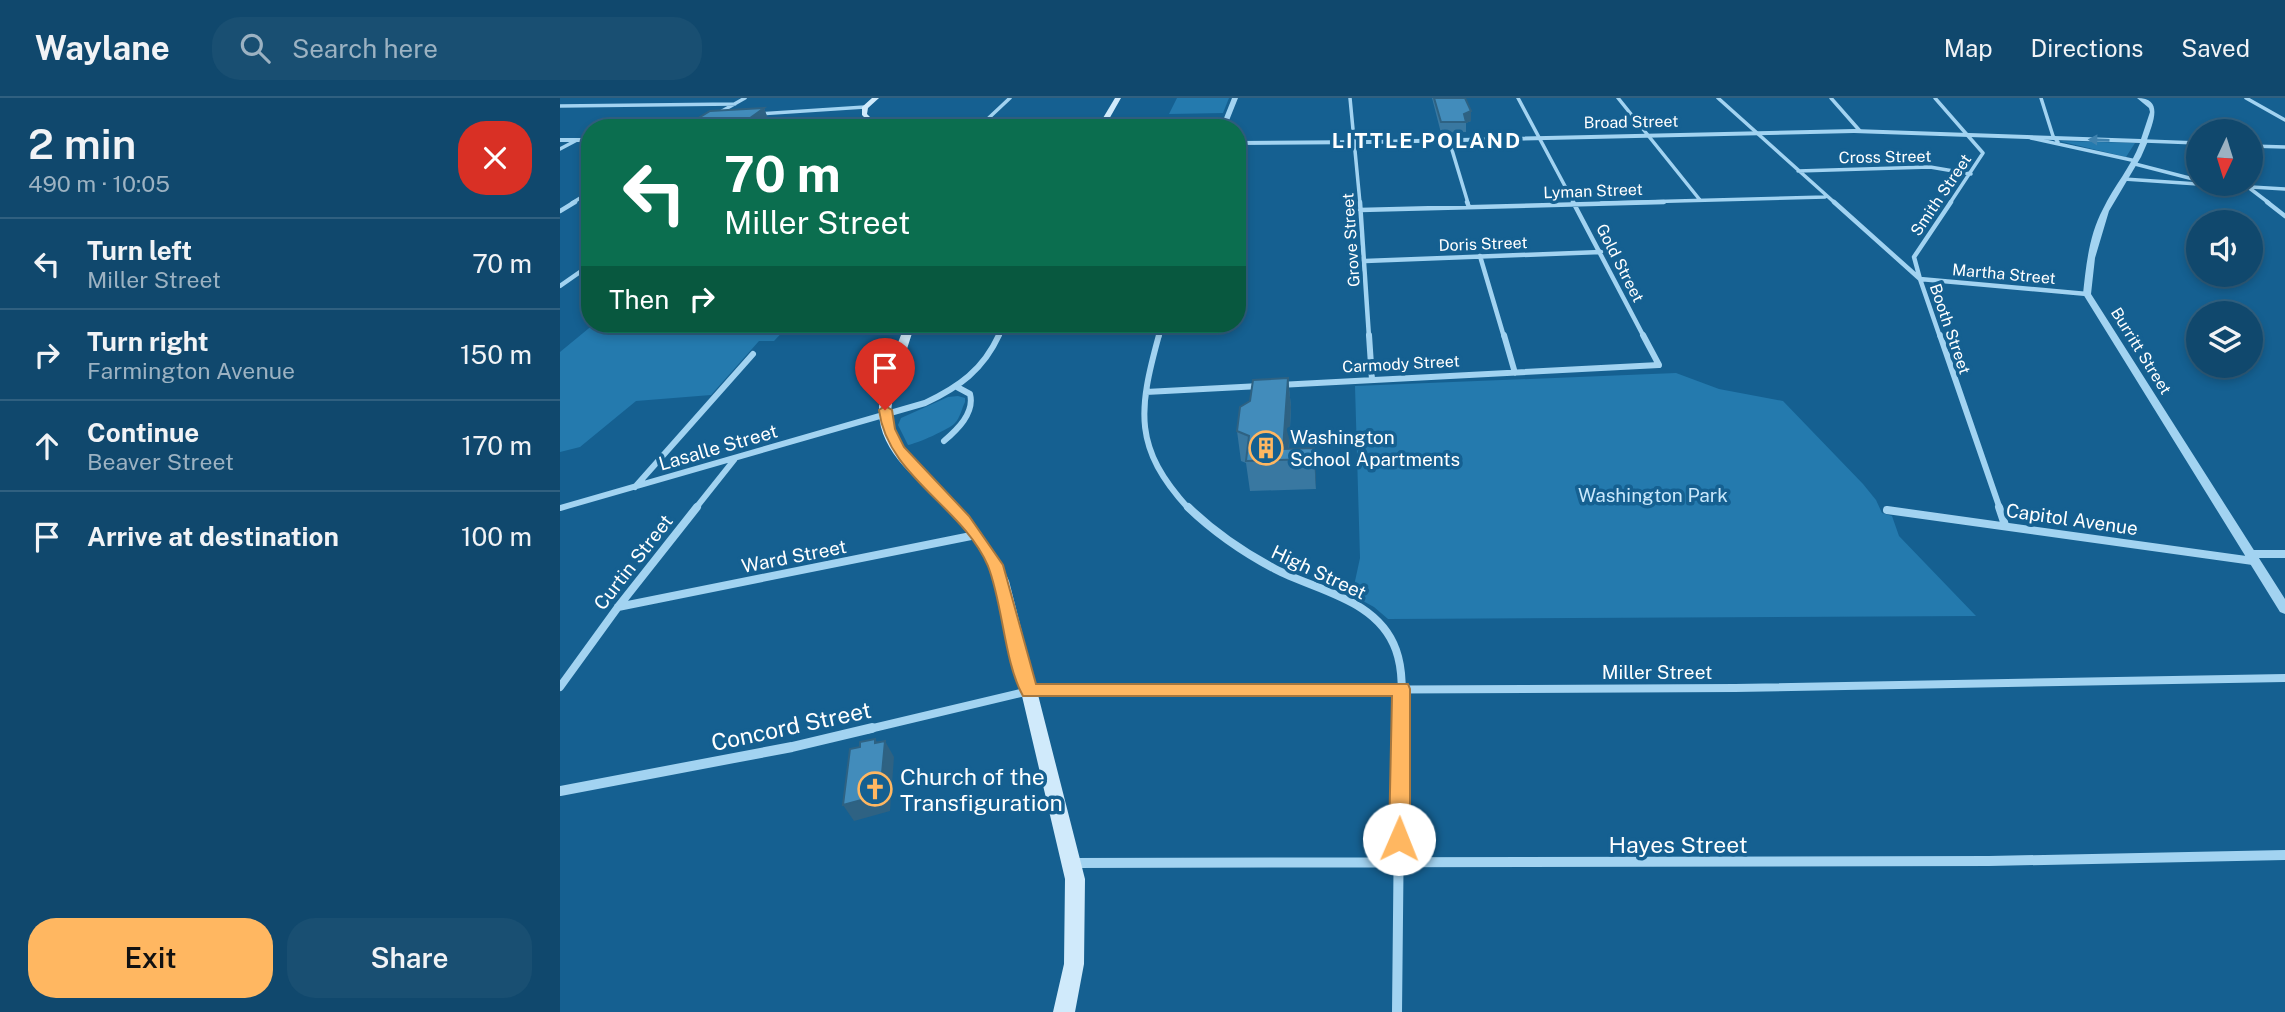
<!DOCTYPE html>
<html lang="en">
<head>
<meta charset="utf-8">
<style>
  body { margin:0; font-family:"Public Sans",sans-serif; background:#194f72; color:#f1f3f6; height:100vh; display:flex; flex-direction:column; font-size:26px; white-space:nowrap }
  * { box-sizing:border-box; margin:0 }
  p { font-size:23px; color:#9cb2c2 }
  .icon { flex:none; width:38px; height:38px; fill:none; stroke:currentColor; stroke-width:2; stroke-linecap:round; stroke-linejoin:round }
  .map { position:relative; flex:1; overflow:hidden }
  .details { display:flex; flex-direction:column; background:#10486d; width:560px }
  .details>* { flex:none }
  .banner { position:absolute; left:21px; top:21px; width:665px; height:214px; border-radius:28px; box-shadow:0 4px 10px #0003,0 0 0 2px #306080; background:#0b6e4f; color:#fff; overflow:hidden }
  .needle { width:46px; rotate:184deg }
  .fabs { position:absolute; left:1626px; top:21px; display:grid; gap:14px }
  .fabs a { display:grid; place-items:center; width:77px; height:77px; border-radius:50%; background:#10486d; box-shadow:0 4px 10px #0003,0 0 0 2px #306080; font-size:35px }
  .pin { position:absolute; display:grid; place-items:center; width:60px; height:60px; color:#fff; margin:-72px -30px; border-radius:50% 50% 50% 0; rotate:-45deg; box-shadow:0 0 7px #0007 }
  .pin .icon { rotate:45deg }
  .me { position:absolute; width:77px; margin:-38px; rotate:1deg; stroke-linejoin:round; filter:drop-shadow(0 0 5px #0008) }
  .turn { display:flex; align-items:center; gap:24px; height:147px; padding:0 28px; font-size:32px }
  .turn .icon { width:91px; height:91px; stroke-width:2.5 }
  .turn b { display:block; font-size:49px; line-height:60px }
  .then { display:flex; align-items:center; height:66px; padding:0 28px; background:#0003; gap:14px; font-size:26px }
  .round { display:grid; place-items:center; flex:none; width:74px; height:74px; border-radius:28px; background:#194f72 }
  .summary { display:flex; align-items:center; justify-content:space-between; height:119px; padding:0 28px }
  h1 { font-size:42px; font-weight:600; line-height:52px }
  .cta { display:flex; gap:14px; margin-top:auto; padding:14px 28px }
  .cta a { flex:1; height:80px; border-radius:28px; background:#ffb761; color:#111; font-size:28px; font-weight:600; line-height:80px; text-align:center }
  .cta a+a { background:#194f72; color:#f1f3f6 }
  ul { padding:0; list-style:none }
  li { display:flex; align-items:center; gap:21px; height:91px; padding:0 28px; border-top:2px solid #306080 }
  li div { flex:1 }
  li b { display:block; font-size:26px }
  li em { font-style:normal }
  header { display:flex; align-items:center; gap:42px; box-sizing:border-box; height:98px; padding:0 35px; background:#10486d; border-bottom:2px solid #306080 }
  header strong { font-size:33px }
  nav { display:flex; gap:38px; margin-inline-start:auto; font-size:24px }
  .search { width:490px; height:63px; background:#194f72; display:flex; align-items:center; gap:18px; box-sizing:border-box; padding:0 24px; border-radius:28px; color:#9cb2c2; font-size:26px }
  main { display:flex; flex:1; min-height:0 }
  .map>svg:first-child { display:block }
</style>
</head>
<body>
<header>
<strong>Waylane</strong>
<div class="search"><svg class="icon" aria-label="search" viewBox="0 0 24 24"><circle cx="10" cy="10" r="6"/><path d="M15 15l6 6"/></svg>Search here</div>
<nav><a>Map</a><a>Directions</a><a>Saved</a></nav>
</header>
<main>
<section class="details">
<div class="summary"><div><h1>2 min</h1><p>490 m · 10:05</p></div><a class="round" style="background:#d93025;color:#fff"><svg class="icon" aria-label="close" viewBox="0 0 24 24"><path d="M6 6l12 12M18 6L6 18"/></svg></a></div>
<ul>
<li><svg class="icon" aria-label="left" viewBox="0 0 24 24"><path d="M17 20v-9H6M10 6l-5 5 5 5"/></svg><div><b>Turn left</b><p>Miller Street</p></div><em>70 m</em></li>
<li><svg class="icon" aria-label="right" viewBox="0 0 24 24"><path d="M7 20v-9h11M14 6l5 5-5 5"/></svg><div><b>Turn right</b><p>Farmington Avenue</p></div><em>150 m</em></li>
<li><svg class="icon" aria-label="ahead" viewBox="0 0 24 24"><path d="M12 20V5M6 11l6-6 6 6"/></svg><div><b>Continue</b><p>Beaver Street</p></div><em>170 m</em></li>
<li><svg class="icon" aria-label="arrive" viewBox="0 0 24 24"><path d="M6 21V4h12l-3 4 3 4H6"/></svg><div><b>Arrive at destination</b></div><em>100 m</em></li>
</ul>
<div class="cta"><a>Exit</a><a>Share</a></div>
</section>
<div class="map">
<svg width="1725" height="914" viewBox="0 0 1725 914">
  <rect width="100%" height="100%" fill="#156091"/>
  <path fill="#247aae" d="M617,0H669L663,15L609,16Z
    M1499,43L1574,45H1575L1566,59Z
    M34,226H230L214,243H199L151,297L76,303L20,349L0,354V254Z
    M1116,275L1159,291L1223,303L1303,386L1316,402L1322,415L1332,418L1339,438L1416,518L828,521L814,509L792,497L800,460L795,288Z
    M398,298L405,300V304C402,310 400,320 395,325C390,331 356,346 348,347L338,327L341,320L388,299Z"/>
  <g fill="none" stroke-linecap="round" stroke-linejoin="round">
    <path stroke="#a2d3f1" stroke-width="3.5" d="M790,0L800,105
      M958,0L1014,105
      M1058,0L1140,102
      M1158,0L1275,105
      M1271,0L1300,33
      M1375,0L1423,55L1390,105
      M1481,0L1493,38L1498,44
      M1686,0L1725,22
      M0,8L175,6
      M197,16L305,9
      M155,17L185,0
      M418,30L450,0
      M1471,40L1576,63
      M889,42L908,105
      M1585,43L1638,45
      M1690,48L1725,49
      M0,51L17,42
      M1575,66L1637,82
      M1238,73L1370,69L1411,76
      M1564,81L1638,86
      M1640,86L1725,91
      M1688,89L1709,105
      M12,105L30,94
      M1041,105L1265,99"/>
    <path stroke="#a2d3f1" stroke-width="4.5" d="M800,104L809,239
      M907,104L909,109
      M1013,104L1084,239
      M1274,104L1360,181L1380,239
      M1391,104L1354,159L1360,181L1527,196
      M1707,104L1725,118
      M800,112L1104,104
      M0,113L15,104
      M920,158L944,239
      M805,163L1041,154
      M0,188L30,167
      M438,239L444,226
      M599,239L602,226"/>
    <path stroke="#a2d3f1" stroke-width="6" d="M599,237C578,313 573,350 629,411
      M809,237L812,282
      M944,237L955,275
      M1380,237L1440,411
      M719,287L1099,267L1083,237
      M586,294L700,288
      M384,343C397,332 415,315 410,296L397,289
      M75,389L193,256
      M0,410L365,305C399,289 423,272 439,237
      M135,411L174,362"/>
    <path stroke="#a2d3f1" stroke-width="8" d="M628,409C654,434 683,454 715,471C757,493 818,501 836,552C845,577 841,606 840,632
      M1439,409L1445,427
      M1327,412L1693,463
      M1689,456H1725
      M58,509L416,437
      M0,589L58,509L137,409
      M305,632L469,593L1175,590L1725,580"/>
    <path stroke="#a2d3f1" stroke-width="10" d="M0,693L232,649L312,630
      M512,765L1429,763L1725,757
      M837,914L840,630"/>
    <path fill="#a2d3f1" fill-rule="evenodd" d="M672,0H678L666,30H660Z
      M1577,0C1605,0 1592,26 1587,42L1588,43L1581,59L1549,113L1535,160L1531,196L1725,501V516L1720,514L1523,196C1526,168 1529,137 1543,111C1554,88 1571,69 1580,45L1294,35L811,46L677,47V43L811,42L1294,31L1581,41L1590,14L1589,10Z
      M312,20L314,23L277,30H262Z
      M0,40H30V44H0Z"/>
    <path fill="#d0eafb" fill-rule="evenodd" d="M312,0H319L308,10L307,16L315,24L335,30L311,26L302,17V9Z
      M555,0H561L544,30H537Z
      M324,21L356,28L359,30H346L322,24Z
      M345,226H355L334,291L331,313L333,328L345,353L400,408L420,433L440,463L449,483L525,781L524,866L515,914H493L504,866L505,781L435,483C425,458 410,436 392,416C365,386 319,358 319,313C319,284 336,253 345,226Z"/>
  </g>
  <path fill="#3978a1" d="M872,0H905L911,23L906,25V34L881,35Z
    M204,10L208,21L196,30H135L132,24Z
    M728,280L731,309L729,351L754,350L756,391L690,393L686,365L681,363L677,333Z"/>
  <path fill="#2e6283" d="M204,10L208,21L196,30H189L186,23Z
    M911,13V23L906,25L904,16Z
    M728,280L731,309L728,362L723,351Z
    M754,350L756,380V391L754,361Z
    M315,641L324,654L325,643L334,659L330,713L294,723L283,707L315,645Z"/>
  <path fill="#428cbb" stroke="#2e6283" stroke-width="2" d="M874,0H905L911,13L904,16L906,24H881Z
    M204,10L186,23L132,24L150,13Z
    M728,280L723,351L754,350V361L686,363L689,338L677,333L680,309L690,303L693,282Z
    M315,641V645L325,643L320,697L283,707L290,651L300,649V644Z"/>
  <defs><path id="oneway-solid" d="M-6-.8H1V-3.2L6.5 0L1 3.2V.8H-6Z" transform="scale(1.75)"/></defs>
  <use fill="#3f82ae" href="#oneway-solid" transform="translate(1539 42) rotate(-178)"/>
  <path fill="#ffb761" stroke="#a6773f" stroke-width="2" d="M325,308L332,312L335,331L344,349L409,418L443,467L476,586H848L850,591V741L847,748L839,751L832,748L829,741L832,598H463C444,564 443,506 428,468C403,409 327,378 319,312Z"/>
  <defs>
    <symbol id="building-ring" viewBox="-11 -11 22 22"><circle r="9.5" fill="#156091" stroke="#ffb761" stroke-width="1.5"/><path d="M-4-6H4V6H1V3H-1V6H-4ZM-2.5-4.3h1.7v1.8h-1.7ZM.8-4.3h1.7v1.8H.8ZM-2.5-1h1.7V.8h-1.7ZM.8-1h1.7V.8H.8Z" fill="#ffb761"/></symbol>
    <symbol id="church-ring" viewBox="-11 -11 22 22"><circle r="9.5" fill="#156091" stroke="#ffb761" stroke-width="1.5"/><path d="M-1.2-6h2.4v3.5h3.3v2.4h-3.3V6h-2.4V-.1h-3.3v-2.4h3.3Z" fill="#ffb761"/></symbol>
  </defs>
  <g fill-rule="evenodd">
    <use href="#building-ring" x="687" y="331" width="38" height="38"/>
    <use href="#church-ring" x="296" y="672" width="38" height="38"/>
  </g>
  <g text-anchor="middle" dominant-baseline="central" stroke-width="7" stroke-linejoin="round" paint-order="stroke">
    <g font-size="16" fill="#fff" stroke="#156091">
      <text transform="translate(1071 24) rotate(-1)">Broad Street</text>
      <text transform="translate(1325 59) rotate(-1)">Cross Street</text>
      <text transform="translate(1033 93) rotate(-2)">Lyman Street</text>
      <text transform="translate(1381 97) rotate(-56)">Smith Street</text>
      <text transform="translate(791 142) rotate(-94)">Grove Street</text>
      <text transform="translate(923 146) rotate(-2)">Doris Street</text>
      <text transform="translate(1060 165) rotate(63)">Gold Street</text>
      <text transform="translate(1444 176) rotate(5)">Martha Street</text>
      <text transform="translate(1390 231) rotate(71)">Booth Street</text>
      <text transform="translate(1581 253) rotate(58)">Burritt Street</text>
      <text transform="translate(841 266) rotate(-3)">Carmody Street</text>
    </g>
    <g font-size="19" fill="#fff" stroke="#156091" text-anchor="start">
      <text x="730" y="339">Washington<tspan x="730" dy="22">School Apartments</tspan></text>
    </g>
    <g font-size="19" fill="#fff" stroke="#156091">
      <text transform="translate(158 349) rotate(-16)">Lasalle Street</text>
      <text transform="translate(1512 421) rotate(8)">Capitol Avenue</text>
      <text transform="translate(234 458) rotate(-11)">Ward Street</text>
      <text transform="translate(73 464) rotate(-52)">Curtin Street</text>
      <text transform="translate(759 474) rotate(25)">High Street</text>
      <text x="1097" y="574">Miller Street</text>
    </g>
    <g font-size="19" fill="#c9e8fc" stroke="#156091">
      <text x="1093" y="397">Washington Park</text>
    </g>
    <g font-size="21" font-weight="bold" letter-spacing="2" fill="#fff" stroke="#156091">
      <text x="867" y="42">LITTLE POLAND</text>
    </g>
    <g font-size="23" fill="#fff" stroke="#156091">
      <text transform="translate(231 628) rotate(-12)">Concord Street</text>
      <text x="1118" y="746">Hayes Street</text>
    </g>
    <g font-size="23" fill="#fff" stroke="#156091" text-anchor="start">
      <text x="340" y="678">Church of the<tspan x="340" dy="26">Transfiguration</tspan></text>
    </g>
  </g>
</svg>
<div class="fabs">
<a><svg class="needle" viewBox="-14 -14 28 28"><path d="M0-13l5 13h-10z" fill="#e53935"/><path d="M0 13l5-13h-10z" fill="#9cb2c2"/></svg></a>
<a><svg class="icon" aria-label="sound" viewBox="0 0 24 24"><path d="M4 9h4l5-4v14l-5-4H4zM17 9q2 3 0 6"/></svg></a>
<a><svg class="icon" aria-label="layers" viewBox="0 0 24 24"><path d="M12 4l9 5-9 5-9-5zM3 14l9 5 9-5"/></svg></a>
</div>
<div class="pin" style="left:325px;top:312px;background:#d93025"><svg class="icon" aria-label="arrive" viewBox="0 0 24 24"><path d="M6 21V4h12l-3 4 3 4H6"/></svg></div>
<svg class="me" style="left:839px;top:741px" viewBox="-20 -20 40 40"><circle r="19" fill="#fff"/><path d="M0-13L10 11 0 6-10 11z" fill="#ffb761"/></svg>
<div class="banner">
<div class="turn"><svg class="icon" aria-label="left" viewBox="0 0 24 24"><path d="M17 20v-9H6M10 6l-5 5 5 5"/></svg><div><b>70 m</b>Miller Street</div></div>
<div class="then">Then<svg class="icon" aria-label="right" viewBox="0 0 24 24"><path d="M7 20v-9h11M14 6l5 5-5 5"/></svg></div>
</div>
</div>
</main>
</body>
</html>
